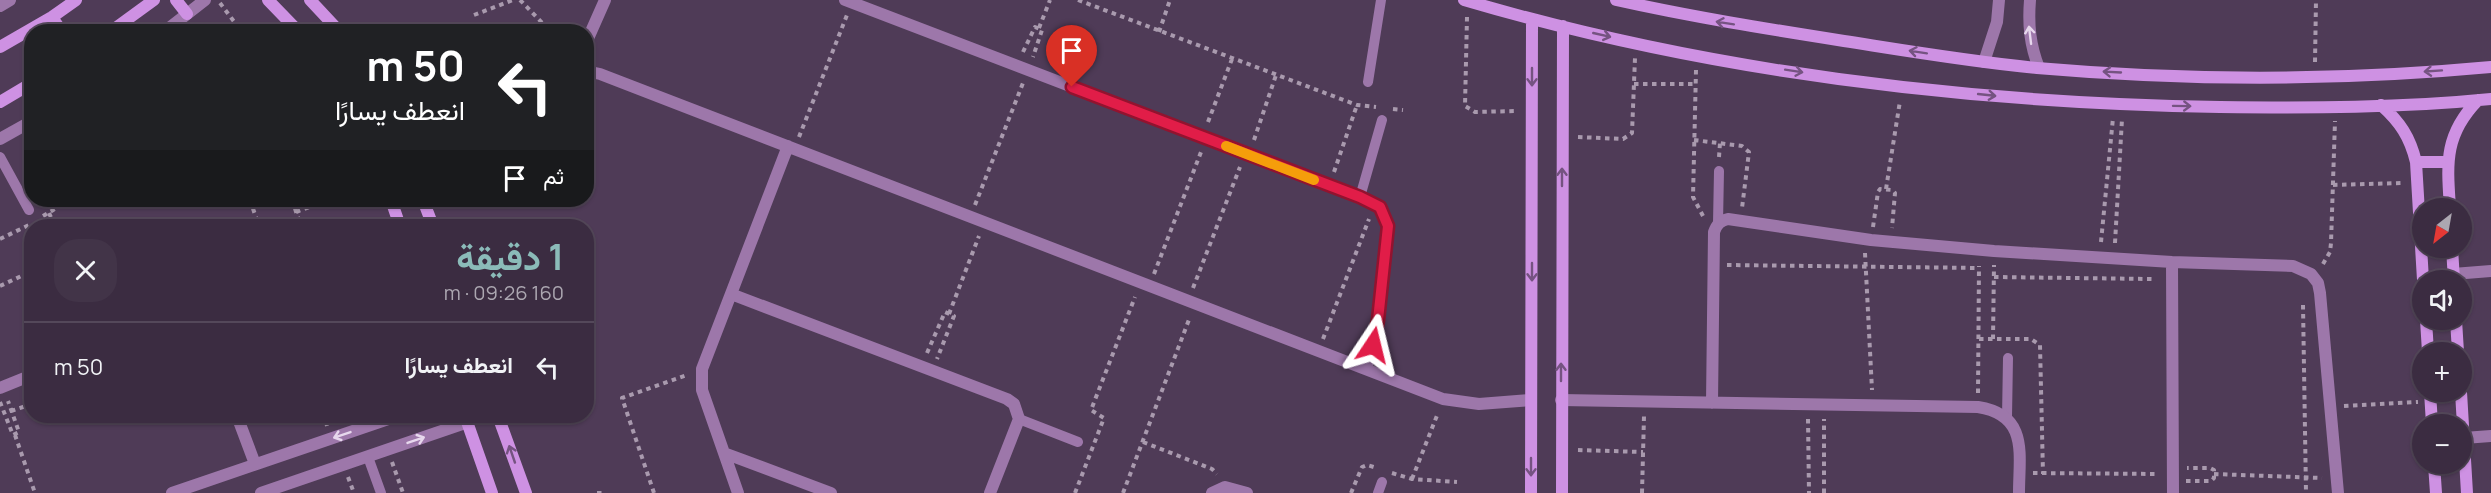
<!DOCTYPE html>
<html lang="ar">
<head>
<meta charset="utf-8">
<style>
  body { margin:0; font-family:Manrope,Vazirmatn,sans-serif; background:#423448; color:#f1f3f6; direction:rtl; height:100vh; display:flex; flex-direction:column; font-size:22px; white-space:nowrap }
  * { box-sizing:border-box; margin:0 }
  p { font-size:20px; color:#aca7b1 }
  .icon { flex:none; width:33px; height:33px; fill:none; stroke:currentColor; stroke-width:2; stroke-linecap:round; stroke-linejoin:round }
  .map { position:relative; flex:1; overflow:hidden; direction:ltr }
  .details { position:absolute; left:24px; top:219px; width:570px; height:204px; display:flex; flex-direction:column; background:#3b2c41; border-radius:24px; box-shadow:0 2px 4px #0004,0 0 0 2px #54485a; direction:rtl }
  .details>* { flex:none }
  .hud { position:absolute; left:24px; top:24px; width:570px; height:183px; border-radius:24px; box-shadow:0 2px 4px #0004,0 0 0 2px #54485a; direction:rtl; background:#202124; color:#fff; overflow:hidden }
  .needle { width:39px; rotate:211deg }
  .buttons { position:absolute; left:2412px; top:198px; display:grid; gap:12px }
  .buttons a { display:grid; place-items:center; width:60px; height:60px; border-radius:50%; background:#3b2c41; box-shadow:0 2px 4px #0004,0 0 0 2px #54485a; font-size:30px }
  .pin { position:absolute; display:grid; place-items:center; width:51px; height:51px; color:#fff; margin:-62px -26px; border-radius:50% 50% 50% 0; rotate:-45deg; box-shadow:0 0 6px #0007 }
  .pin .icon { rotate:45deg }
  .me { position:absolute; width:66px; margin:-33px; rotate:10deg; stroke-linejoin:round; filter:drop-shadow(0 0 4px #0008) }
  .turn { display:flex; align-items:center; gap:21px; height:126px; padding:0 30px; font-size:27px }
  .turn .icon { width:78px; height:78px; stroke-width:2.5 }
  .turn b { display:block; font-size:42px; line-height:51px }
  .then { display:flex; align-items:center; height:57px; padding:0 30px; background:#0003; gap:12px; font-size:22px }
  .round { display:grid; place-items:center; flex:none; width:63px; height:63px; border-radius:24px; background:#423448 }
  .overview { display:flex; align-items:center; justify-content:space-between; height:102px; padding:0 30px }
  h1 { font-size:36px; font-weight:700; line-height:45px; color:#8bbbb9 }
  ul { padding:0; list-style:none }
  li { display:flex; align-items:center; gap:18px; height:90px; padding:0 30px; border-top:2px solid #54485a }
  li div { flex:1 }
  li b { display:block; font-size:22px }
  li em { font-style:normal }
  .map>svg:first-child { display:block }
</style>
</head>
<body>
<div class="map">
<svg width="2491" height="493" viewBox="0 0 2491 493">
  <rect width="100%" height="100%" fill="#4f3b57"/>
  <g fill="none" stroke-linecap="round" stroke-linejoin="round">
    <path stroke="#a99aae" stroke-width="4" stroke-dasharray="4.5 4.5" stroke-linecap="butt" d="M520,0L551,32
      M1078,0L1357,105L1376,107
      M220,3L242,32
      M474,15L513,0
      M1467,17L1465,106L1475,112L1516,111
      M1039,28L1050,0
      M1159,32L1170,0
      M1023,52L1035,27L1042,30L1033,57
      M2315,62L2316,0
      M1696,70L1693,197L1703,216
      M1634,84H1695
      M1393,109L1403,110
      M1208,122L1232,59
      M799,137L847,15
      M1578,137L1623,139L1632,133L1635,58
      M1254,140L1276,75
      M1694,140L1742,146L1749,152L1742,208
      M1719,157L1720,143
      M1334,172L1357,105
      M2333,185L2402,183
      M1886,189L1900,101
      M250,200L259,226
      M292,200L301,226
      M975,205L1023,83
      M296,212L329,200
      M49,213L55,226
      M43,216L70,200
      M1873,227L1878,192L1880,189L1892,190L1895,193L1892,228
      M0,239L29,225
      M2101,242L2113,118
      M2115,243L2122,119
      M1865,253L1872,390
      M2323,264L2330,252L2331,243L2335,121
      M1727,265L1979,268
      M1154,274L1201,152
      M1994,277L2152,279
      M0,286L32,271
      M1193,288L1240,167
      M2303,305L2306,493
      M949,314L979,236
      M1323,339L1369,219
      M1979,339H2031L2040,345L2043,474
      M1993,339L1994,265
      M927,353L945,312L954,316L937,359
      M1978,393L1979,266
      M0,402L13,435L19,432L8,401
      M2344,406L2418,402
      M11,411L32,404
      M324,416L327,426
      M1808,419L1809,493
      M514,421L529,416
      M15,435L35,493
      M1143,442L1212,469L1217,474
      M1578,450L1643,452
      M392,462L403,493
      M1392,473L1412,479L1457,482
      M2033,473L2158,474
      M2214,474L2322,478
      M348,477L354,493
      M1412,479L1438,413
      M2186,481H2211L2214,478V470L2210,468H2187
      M597,493H604
      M654,493L622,398L687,375
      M1075,493L1104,418L1091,410L1135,297
      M1123,493L1190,317
      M1351,493L1362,467L1367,465L1377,468
      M1642,493L1644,416
      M1824,493V419"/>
    <path stroke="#9d77aa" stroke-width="10" d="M1368,82L1381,0
      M0,157L29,210
      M1360,197L1382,120
      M1718,223L1719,171
      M505,226H507
      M2007,417L2008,358
      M1019,419L1078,442
      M368,457L381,493
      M1378,493L1382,482"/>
    <path stroke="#9d77aa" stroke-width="12" d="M845,0L1360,197L1380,207L1388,226L1378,320L1366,369
      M2030,0C2028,25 2030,45 2039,68
      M0,6L10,0
      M164,32L205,0
      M586,43L605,0
      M1984,62L1997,22L1999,0
      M586,71L600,74L1443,399L1479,404L1531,400
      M0,139L32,121
      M2172,262L2173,493
      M2453,274L2491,271
      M731,294L1007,399L1014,404L1019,419L990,493
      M0,388L32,375
      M1561,400L1978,407C2029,415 2019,454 2019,493
      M1712,403L1714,232C1717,224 1720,221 1728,219L1871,240L1994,251L2172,262L2293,266L2311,274L2318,283L2320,293L2338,493
      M237,416L255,464
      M2464,438L2491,436
      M724,453L831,493
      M172,493L397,416
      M261,493L468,422
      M738,493L702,390V369L788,146
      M1212,493L1225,487L1247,493"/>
    <path stroke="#ce91e3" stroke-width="12" d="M176,0L187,14
      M268,0L299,32
      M310,0L340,32
      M1464,0C1708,72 1967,103 2220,107C2310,108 2401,108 2491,99
      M1616,0C1692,17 1768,29 1844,41C1908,51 1973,62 2037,68C2187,81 2341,81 2491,67
      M52,17L62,32
      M110,32L154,0
      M0,47L52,17L76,0
      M0,102L32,83
      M2381,105C2400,122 2410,137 2416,162L2423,280
      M2416,162H2447
      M391,200L400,226
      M423,200L433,226
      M2450,208C2447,163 2444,135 2478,100
      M2452,248L2454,280
      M2426,320L2428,352
      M2456,320L2458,352
      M2430,392L2432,424
      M2461,392L2467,493
      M465,416L492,493
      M498,416L526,493
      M2434,464L2436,493
      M1531,493L1532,19
      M1562,493L1563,26"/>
  </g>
  <defs><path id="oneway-shaft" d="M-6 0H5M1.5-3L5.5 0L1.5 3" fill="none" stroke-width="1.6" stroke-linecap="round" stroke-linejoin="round" transform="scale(1.5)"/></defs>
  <g stroke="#755381">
    <use href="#oneway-shaft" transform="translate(1725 23) rotate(-171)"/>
    <use href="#oneway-shaft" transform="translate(1602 35) rotate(13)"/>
    <use href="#oneway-shaft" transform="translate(1918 52) rotate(-171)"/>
    <use href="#oneway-shaft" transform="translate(1794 71) rotate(9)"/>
    <use href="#oneway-shaft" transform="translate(2433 71) rotate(176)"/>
    <use href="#oneway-shaft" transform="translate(2112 72) rotate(-177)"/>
    <use href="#oneway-shaft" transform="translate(1532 77) rotate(90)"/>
    <use href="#oneway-shaft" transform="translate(1987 95) rotate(6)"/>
    <use href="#oneway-shaft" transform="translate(2182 106) rotate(1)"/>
    <use href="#oneway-shaft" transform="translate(1562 177) rotate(-90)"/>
    <use href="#oneway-shaft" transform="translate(1532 272) rotate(90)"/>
    <use href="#oneway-shaft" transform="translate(1561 372) rotate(-90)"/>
    <use href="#oneway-shaft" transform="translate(512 454) rotate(-109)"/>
    <use href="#oneway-shaft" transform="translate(1531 467) rotate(90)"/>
  </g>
  <g stroke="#e7d8ed">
    <use href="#oneway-shaft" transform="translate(2030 35) rotate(-97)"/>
    <use href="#oneway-shaft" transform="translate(342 435) rotate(161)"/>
    <use href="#oneway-shaft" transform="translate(416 440) rotate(-19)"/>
  </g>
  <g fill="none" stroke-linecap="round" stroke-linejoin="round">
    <defs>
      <path id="route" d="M1072,87L1360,197L1380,207L1388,226L1378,320L1373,345"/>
    </defs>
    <use href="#route" stroke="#92132f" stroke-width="15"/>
    <use href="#route" stroke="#e11d48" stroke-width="10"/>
    <path stroke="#f59e0b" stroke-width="10" d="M1226,146L1314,180"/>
  </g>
</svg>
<div class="buttons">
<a><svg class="needle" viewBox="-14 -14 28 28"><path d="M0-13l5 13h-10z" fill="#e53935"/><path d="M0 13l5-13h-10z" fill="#aca7b1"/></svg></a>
<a><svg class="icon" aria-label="sound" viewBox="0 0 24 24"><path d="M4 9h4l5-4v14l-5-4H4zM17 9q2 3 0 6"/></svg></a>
<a>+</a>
<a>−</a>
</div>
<div class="pin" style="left:1072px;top:87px;background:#d93025"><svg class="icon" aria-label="arrive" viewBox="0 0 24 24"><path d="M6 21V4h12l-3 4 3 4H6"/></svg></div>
<svg class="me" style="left:1373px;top:345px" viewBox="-20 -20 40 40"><path d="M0-17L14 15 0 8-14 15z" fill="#e11d48" stroke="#fff" stroke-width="4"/></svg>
<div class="hud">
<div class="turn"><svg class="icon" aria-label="left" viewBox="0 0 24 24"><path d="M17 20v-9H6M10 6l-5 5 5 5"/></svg><div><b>50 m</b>انعطف يسارًا</div></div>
<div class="then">ثم<svg class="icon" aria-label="arrive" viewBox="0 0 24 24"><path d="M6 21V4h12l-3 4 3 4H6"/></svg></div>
</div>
<section class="details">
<div class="overview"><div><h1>1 دقيقة</h1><p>160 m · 09:26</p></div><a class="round"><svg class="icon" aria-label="close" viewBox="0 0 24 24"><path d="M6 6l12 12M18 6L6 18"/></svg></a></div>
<ul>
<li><svg class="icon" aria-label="left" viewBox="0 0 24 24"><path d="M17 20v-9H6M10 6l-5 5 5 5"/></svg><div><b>انعطف يسارًا</b></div><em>50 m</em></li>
</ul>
</section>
</div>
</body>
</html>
